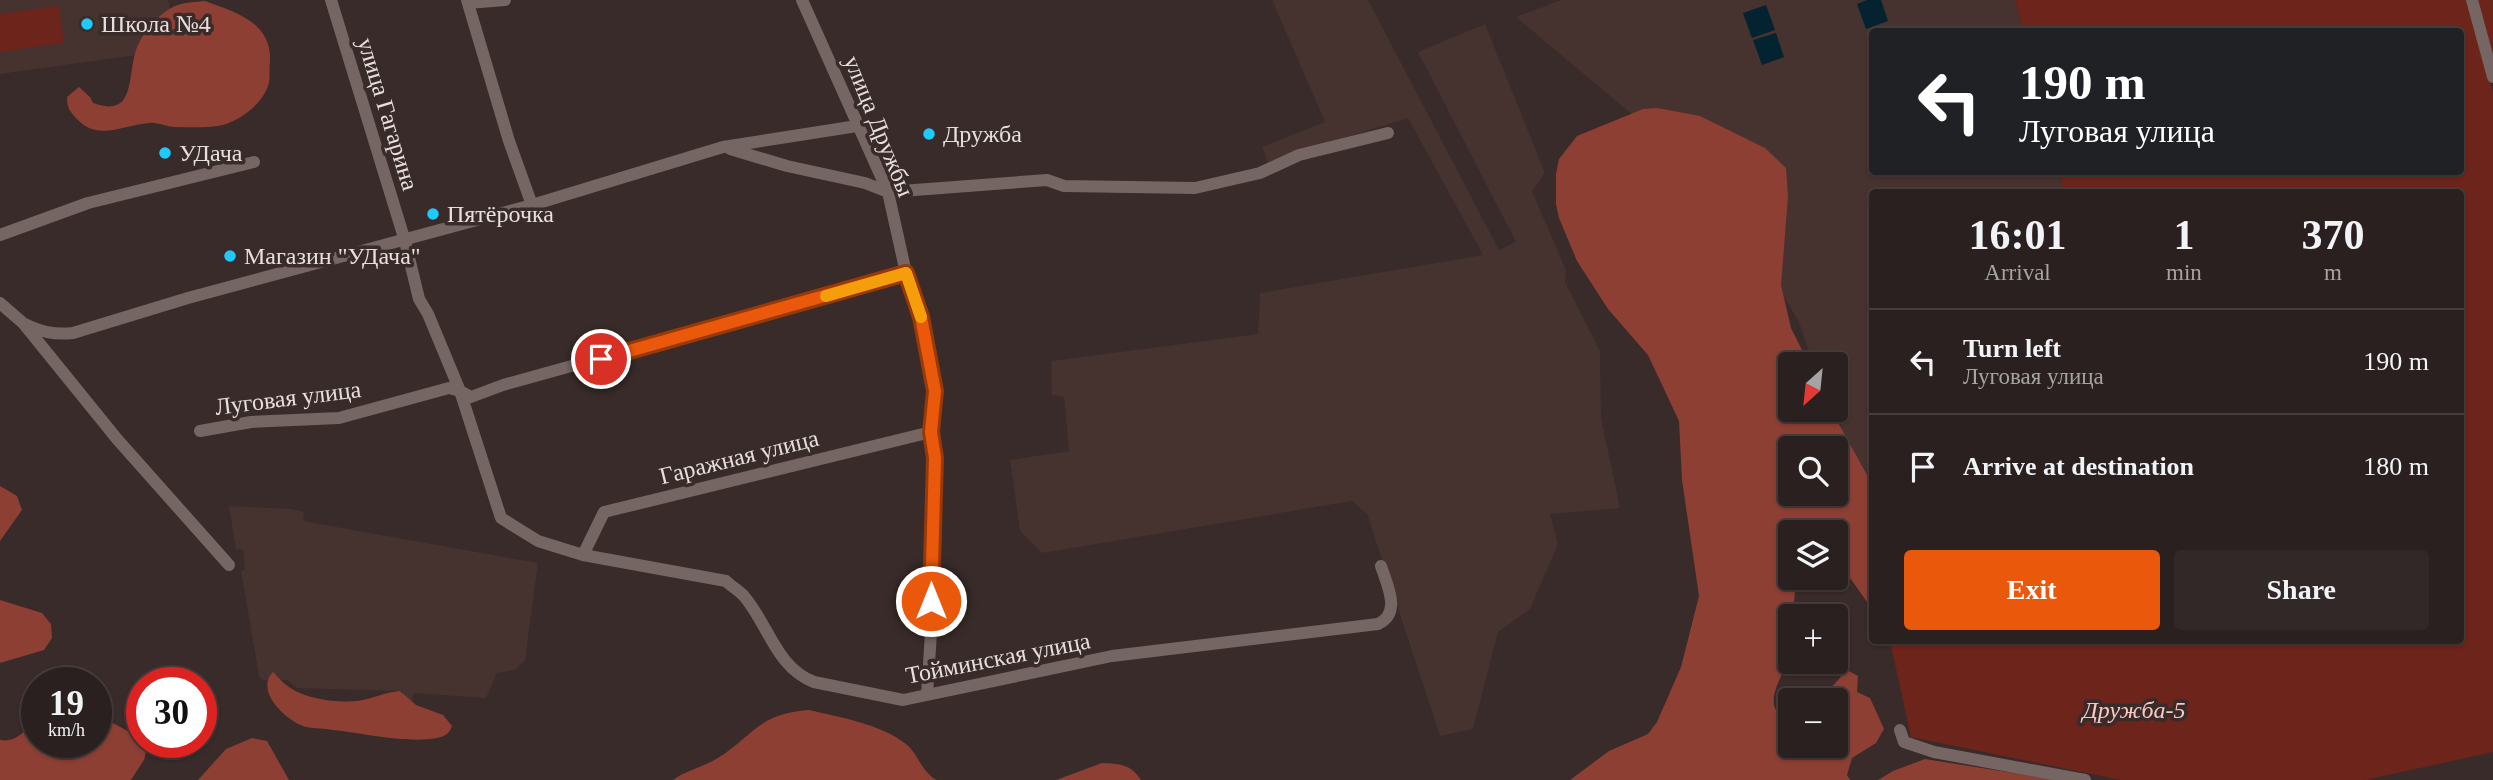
<!DOCTYPE html>
<html lang="en">
<head>
<meta charset="utf-8">
<style>
  body { margin:0; font-family:"Times New Roman",serif; background:#322828; color:#f1f3f6; height:100vh; display:flex; flex-direction:column; font-size:26px; white-space:nowrap }
  * { box-sizing:border-box; margin:0 }
  p { font-size:23px; color:#a5a3a4 }
  .icon { flex:none; width:38px; height:38px; fill:none; stroke:currentColor; stroke-width:2; stroke-linecap:round; stroke-linejoin:round }
  .map { position:relative; flex:1; overflow:hidden }
  .drawer { position:absolute; left:1869px; top:189px; width:595px; height:455px; display:flex; flex-direction:column; background:#2a201f; border-radius:7px; box-shadow:0 2px 5px #0004,0 0 0 2px #463e3d }
  .drawer>* { flex:none }
  .top-card { position:absolute; left:1869px; top:28px; width:595px; height:147px; border-radius:7px; box-shadow:0 2px 5px #0004,0 0 0 2px #463e3d; background:#202124; color:#fff; overflow:hidden }
  .needle { width:46px; rotate:207deg }
  .buttons { position:absolute; left:1778px; top:352px; display:grid; gap:14px }
  .buttons a { display:grid; place-items:center; width:70px; height:70px; border-radius:7px; background:#2a201f; box-shadow:0 2px 5px #0004,0 0 0 2px #463e3d; font-size:35px }
  .speed { position:absolute; left:21px; top:667px; display:flex; gap:14px; font-size:35px; font-weight:700; text-align:center }
  .speed>* { display:grid; place-content:center; width:91px; height:91px; border-radius:50%; background:#2a201f; box-shadow:0 2px 5px #0004,0 0 0 2px #463e3d; line-height:1 }
  .speed small { font-size:18px; font-weight:400 }
  .speed .limit { border:10px solid #d22; background:#fff; color:#111 }
  .pin { position:absolute; display:grid; place-items:center; width:60px; height:60px; color:#fff; margin:-30px; border:4px solid #fff; border-radius:50%; box-shadow:0 2px 7px #0007 }
  .me { position:absolute; width:77px; margin:-38px; rotate:0deg; stroke-linejoin:round; filter:drop-shadow(0 0 5px #0008) }
  .turn { display:flex; align-items:center; gap:24px; height:147px; padding:0 35px; font-size:32px }
  .turn .icon { width:91px; height:91px; stroke-width:2.5 }
  .turn b { display:block; font-size:49px; line-height:60px }
  .eta { display:flex; justify-content:space-evenly; align-items:center; height:119px; text-align:center }
  .eta b { font-size:42px; font-weight:600; line-height:49px }
  .primary-button { display:flex; gap:14px; margin-top:auto; padding:14px 35px }
  .primary-button a { flex:1; height:80px; border-radius:7px; background:#ea580c; color:#fff; font-size:28px; font-weight:600; line-height:80px; text-align:center }
  .primary-button a+a { background:#322828; color:#f1f3f6 }
  ul { padding:0; list-style:none }
  li { display:flex; align-items:center; gap:21px; height:105px; padding:0 35px; border-top:2px solid #463e3d }
  li div { flex:1 }
  li b { display:block; font-size:26px }
  li em { font-style:normal }
  .map>svg:first-child { display:block }
</style>
</head>
<body>
<div class="map">
<svg width="2493" height="780" viewBox="0 0 2493 780">
  <rect width="100%" height="100%" fill="#382b29"/>
  <path fill="#46322e" d="M0,0H168L180,49L0,74Z
    M1272,0H1368L1499,250L1516,242L1418,52L1485,24L1545,173L1532,191L1566,270L1565,282L1600,351L1601,418L1620,508L1550,514L1558,544L1530,609L1498,632L1473,729L1440,736L1367,514L1352,501L1042,553L1020,531L1010,460L1069,451L1064,397L1052,395L1051,361L1258,334L1260,293L1483,255L1408,118L1268,162L1262,147L1325,122Z
    M1561,0H2015L2023,31L1872,32V172H2059L2064,192H1872V522L1828,410H1836V364H1813L1799,322L1722,190L1516,17Z
    M229,506L291,509L304,512L303,521L538,563L525,660L515,670L497,673L486,698L413,693L412,706L403,705V691L297,688L287,680H263L259,676L241,571L245,569L243,549L236,550Z"/>
  <path fill="#6d241b" d="M2015,0H2466L2493,92V752L2365,780H2121L1911,737L1890,641L2460,640V192H2064L2059,172H2460V32L2023,31Z
    M2477,0H2493V56Z
    M59,6L64,43L0,52V14Z"/>
  <path fill="#8d3f34" fill-rule="evenodd" d="M205,1C235,12 272,22 270,61C269,68 270,76 269,82C265,103 238,123 218,126C205,128 189,127 175,127C166,127 157,122 149,123C124,125 98,141 78,120C70,112 67,108 67,97L79,87L90,97L93,103C140,120 125,69 139,43C146,29 162,10 178,5C186,2 196,2 205,1Z
    M1657,108L1700,116L1765,148L1786,168L1788,197L1781,285L1791,328L1809,364H1790V410H1831L1872,484V609L1836,558V532H1790V578H1796L1793,616H1790C1790,628 1792,642 1789,655C1785,676 1756,708 1790,720V746H1836V700H1820L1847,670L1858,676L1857,692L1870,698L1884,729L1876,743L1852,758L1847,775L1850,780H1570L1609,751L1648,734L1657,722L1681,667L1699,596L1682,480L1679,421L1648,355L1608,309L1577,261L1559,218L1556,204V174L1559,159L1577,136L1643,109ZM1836,448V494H1790V448Z
    M0,486L17,496L22,510L0,541Z
    M0,600L42,613L51,624L52,638L44,650L0,663Z
    M273,672C278,677 283,683 289,687C305,699 337,703 357,701C372,699 385,692 400,691L416,705L443,715L452,726C450,732 447,735 441,737C413,745 363,733 333,730C325,728 315,729 306,727C287,722 254,691 273,672Z
    M809,710C839,717 881,724 906,744C919,755 922,773 937,780H673C687,770 703,767 718,758C755,734 758,714 809,710Z
    M96,714L137,736L147,747L144,760L131,780H0V740C18,743 26,729 37,717V742H96Z
    M252,738L267,741L289,780H198L226,749Z
    M1925,759L2057,780H1878L1893,771Z
    M1102,763C1120,764 1131,764 1141,780H1056Z"/>
  <path fill="#02232f" d="M1867,0H1881L1888,21L1866,29L1857,4Z
    M1766,5L1775,30L1752,38L1743,13Z
    M1776,33L1784,57L1762,65L1753,40Z"/>
  <g fill="none" stroke-linecap="round" stroke-linejoin="round">
    <path stroke="#756563" stroke-width="12" d="M331,0L405,241L419,299L428,314L460,391L501,518L538,541L583,555L726,581C731,586 738,590 743,595C768,623 776,668 814,682L903,700L1112,656L1378,624C1402,613 1387,585 1381,566
      M467,0L509,141L532,205
      M802,0L888,192L906,273L921,317L930,355L935,391L931,432L935,458L930,586L932,617L927,695
      M2472,0L2493,77
      M468,3L505,0
      M730,149L787,166L865,183L888,192L1047,180L1064,186L1195,188L1260,173L1299,155L1388,133
      M0,235L88,203L254,162
      M0,303L23,323L117,439L229,565
      M23,323C41,332 53,335 73,333L188,298L532,205L723,147L857,126
      M200,431L251,422L339,418L449,388L460,391L471,397L503,385L906,273
      M583,555L604,512L931,432
      M1900,730L1904,742L1934,752L2085,780"/>
  </g>
  <g fill="none" stroke-linecap="round" stroke-linejoin="round">
    <defs>
      <path id="route" d="M601,359L906,273L921,317L935,391L931,432L935,458L931,601"/>
    </defs>
    <use href="#route" stroke="#983908" stroke-width="18"/>
    <use href="#route" stroke="#ea580c" stroke-width="12"/>
    <path stroke="#f59e0b" stroke-width="12" d="M826,296L906,273L921,317"/>
  </g>
  <g fill="#1ec9fd" stroke="#382b29" stroke-width="2.5">
    <circle cx="87" cy="24" r="7"/>
    <circle cx="929" cy="134" r="7"/>
    <circle cx="165" cy="153" r="7"/>
    <circle cx="433" cy="214" r="7"/>
    <circle cx="230" cy="256" r="7"/>
  </g>
  <g text-anchor="middle" dominant-baseline="central" stroke-width="7" stroke-linejoin="round" paint-order="stroke">
    <g font-size="24" fill="#e8dfdd" stroke="#382b29" text-anchor="start">
      <text x="101" y="24">Школа №4</text>
      <text x="943" y="134">Дружба</text>
      <text x="179" y="153">УДача</text>
      <text x="447" y="214">Пятёрочка</text>
      <text x="244" y="256">Магазин "УДача"</text>
    </g>
    <g font-size="24" fill="#e8dfdd" stroke="#382b29">
      <text transform="translate(388 114) rotate(73)">улица Гагарина</text>
      <text transform="translate(879 126) rotate(68)">улица Дружбы</text>
      <text transform="translate(288 398) rotate(-7)">Луговая улица</text>
      <text transform="translate(739 457) rotate(-14)">Гаражная улица</text>
      <text transform="translate(998 658) rotate(-11)">Тойминская улица</text>
    </g>
    <g font-size="24" font-style="italic" fill="#f9c9c1" stroke="#382b29">
      <text x="2134" y="710">Дружба-5</text>
    </g>
  </g>
</svg>
<div class="buttons">
<a><svg class="needle" viewBox="-14 -14 28 28"><path d="M0-13l5 13h-10z" fill="#e53935"/><path d="M0 13l5-13h-10z" fill="#a5a3a4"/></svg></a>
<a><svg class="icon" aria-label="search" viewBox="0 0 24 24"><circle cx="10" cy="10" r="6"/><path d="M15 15l6 6"/></svg></a>
<a><svg class="icon" aria-label="layers" viewBox="0 0 24 24"><path d="M12 4l9 5-9 5-9-5zM3 14l9 5 9-5"/></svg></a>
<a>+</a>
<a>−</a>
</div>
<div class="speed"><div>19<small>km/h</small></div><div class="limit">30</div></div>
<div class="pin" style="left:601px;top:359px;background:#d93025"><svg class="icon" aria-label="arrive" viewBox="0 0 24 24"><path d="M6 21V4h12l-3 4 3 4H6"/></svg></div>
<svg class="me" style="left:931px;top:601px" viewBox="-20 -20 40 40"><circle r="17" fill="#ea580c" stroke="#fff" stroke-width="3"/><path d="M0-11L8 9 0 5-8 9z" fill="#fff"/></svg>
<div class="top-card">
<div class="turn"><svg class="icon" aria-label="left" viewBox="0 0 24 24"><path d="M17 20v-9H6M10 6l-5 5 5 5"/></svg><div><b>190 m</b>Луговая улица</div></div>
</div>
<section class="drawer">
<div class="eta">
<div><b>16:01</b><p>Arrival</p></div>
<div><b>1</b><p>min</p></div>
<div><b>370</b><p>m</p></div>
</div>
<ul>
<li><svg class="icon" aria-label="left" viewBox="0 0 24 24"><path d="M17 20v-9H6M10 6l-5 5 5 5"/></svg><div><b>Turn left</b><p>Луговая улица</p></div><em>190 m</em></li>
<li><svg class="icon" aria-label="arrive" viewBox="0 0 24 24"><path d="M6 21V4h12l-3 4 3 4H6"/></svg><div><b>Arrive at destination</b></div><em>180 m</em></li>
</ul>
<div class="primary-button"><a>Exit</a><a>Share</a></div>
</section>
</div>
</body>
</html>
